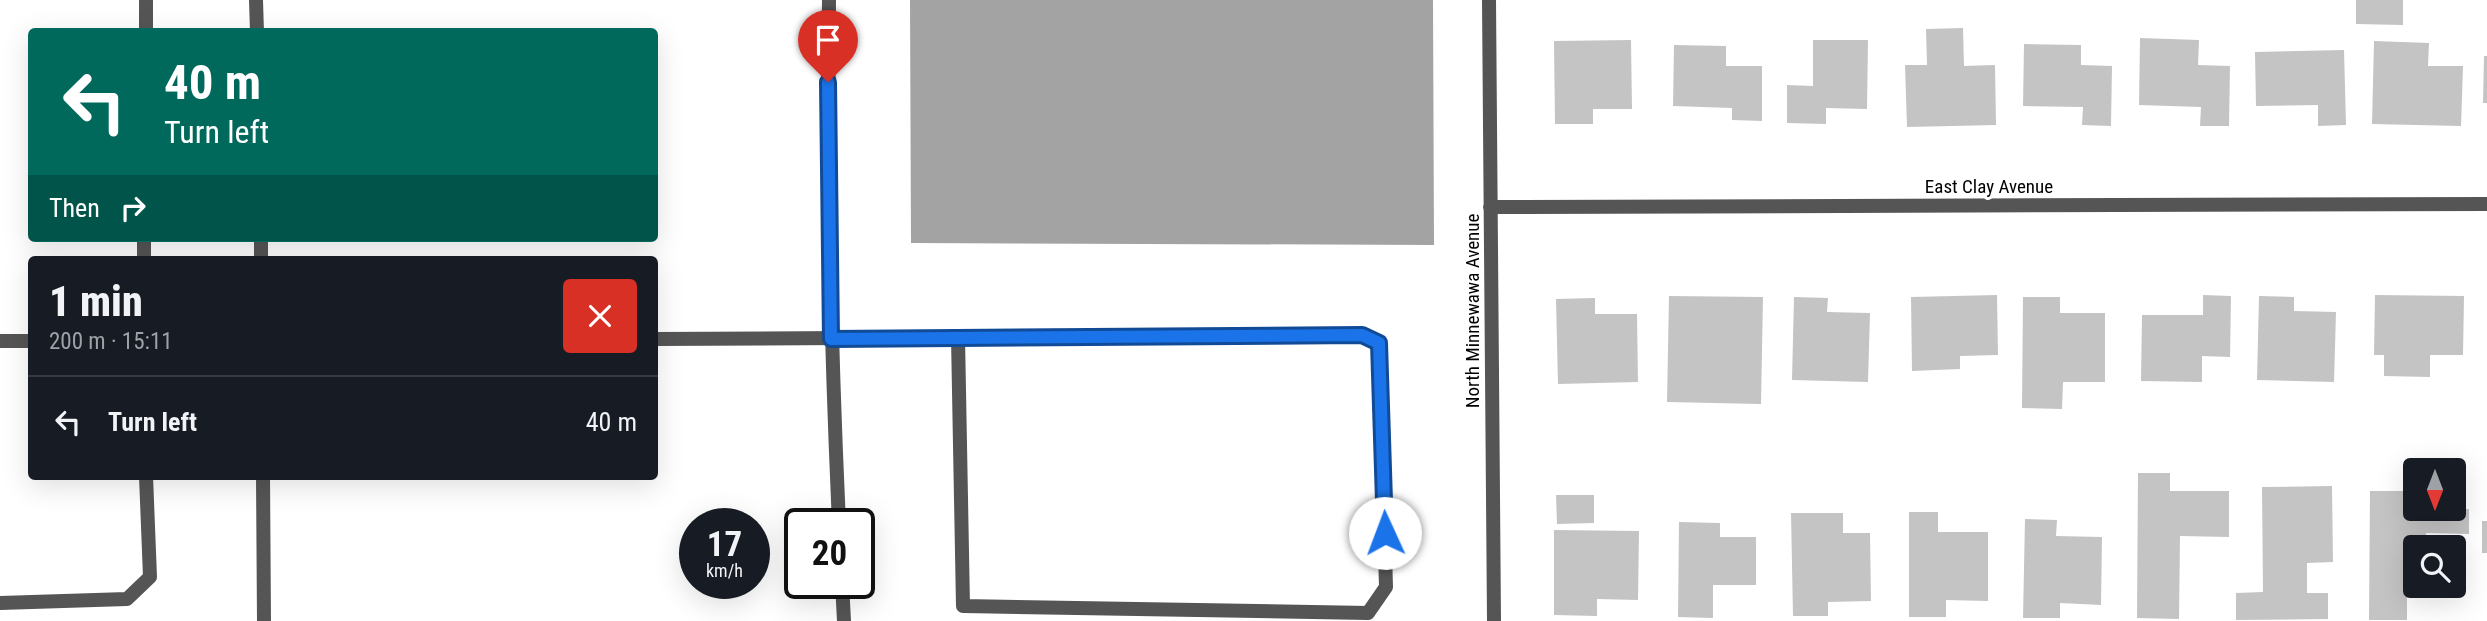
<!DOCTYPE html>
<html lang="en">
<head>
<meta charset="utf-8">
<style>
  body { margin:0; font-family:"Roboto Condensed",sans-serif; background:#242831; color:#f1f3f6; height:100vh; display:flex; flex-direction:column; font-size:26px; white-space:nowrap }
  * { box-sizing:border-box; margin:0 }
  p { font-size:23px; color:#9ea1a6 }
  .icon { flex:none; width:38px; height:38px; fill:none; stroke:currentColor; stroke-width:2; stroke-linecap:round; stroke-linejoin:round }
  .map { position:relative; flex:1; overflow:hidden }
  .side { position:absolute; left:28px; top:256px; width:630px; height:224px; display:flex; flex-direction:column; background:#171b24; border-radius:7px; box-shadow:0 7px 28px #0002 }
  .side>* { flex:none }
  .guide { position:absolute; left:28px; top:28px; width:630px; height:214px; border-radius:7px; box-shadow:0 7px 28px #0002; background:#00695c; color:#fff; overflow:hidden }
  .needle { width:46px; rotate:180deg }
  .fabs { position:absolute; left:2403px; top:458px; display:grid; gap:14px }
  .fabs a { display:grid; place-items:center; width:63px; height:63px; border-radius:7px; background:#171b24; box-shadow:0 7px 28px #0002; font-size:35px }
  .speed { position:absolute; left:679px; top:508px; display:flex; gap:14px; font-size:35px; font-weight:700; text-align:center }
  .speed>* { display:grid; place-content:center; width:91px; height:91px; border-radius:50%; background:#171b24; box-shadow:0 7px 28px #0002; line-height:1 }
  .speed small { font-size:18px; font-weight:400 }
  .speed .limit { border:4px solid #111; border-radius:10px; background:#fff; color:#111 }
  .pin { position:absolute; display:grid; place-items:center; width:60px; height:60px; color:#fff; margin:-72px -30px; border-radius:50% 50% 50% 0; rotate:-45deg; box-shadow:0 0 7px #0007 }
  .pin .icon { rotate:45deg }
  .me { position:absolute; width:77px; margin:-38px; rotate:358deg; stroke-linejoin:round; filter:drop-shadow(0 0 5px #0008) }
  .turn { display:flex; align-items:center; gap:24px; height:147px; padding:0 21px; font-size:32px }
  .turn .icon { width:91px; height:91px; stroke-width:2.5 }
  .turn b { display:block; font-size:49px; line-height:60px }
  .then { display:flex; align-items:center; height:66px; padding:0 21px; background:#0003; gap:14px; font-size:26px }
  .round { display:grid; place-items:center; flex:none; width:74px; height:74px; border-radius:7px; background:#242831 }
  .overview { display:flex; align-items:center; justify-content:space-between; height:119px; padding:0 21px }
  h1 { font-size:42px; font-weight:800; line-height:52px }
  ul { padding:0; list-style:none }
  li { display:flex; align-items:center; gap:21px; height:91px; padding:0 21px; border-top:2px solid #363941 }
  li div { flex:1 }
  li b { display:block; font-size:26px }
  li em { font-style:normal }
  .map>svg:first-child { display:block }
</style>
</head>
<body>
<div class="map">
<svg width="2487" height="621" viewBox="0 0 2487 621">
  <rect width="100%" height="100%" fill="#fff"/>
  <path fill="#a3a3a3" d="M910,0H1433L1434,245L911,243Z"/>
  <path fill="#c4c4c4" d="M2356,0H2403V25L2356,24Z
    M1963,28L1964,66L1995,65L1996,125L1907,127L1905,65H1927L1926,29Z
    M2140,38L2199,40L2198,65L2230,66L2229,126H2200L2201,107L2139,105Z
    M1631,40L1632,109H1593V124H1555L1554,41Z
    M1813,40H1868L1867,109L1826,108V124L1787,123V85L1813,86Z
    M2374,41L2429,43L2428,66H2463L2461,126L2372,124Z
    M2024,44L2081,45V65L2112,66L2111,126L2082,125L2083,107L2023,106Z
    M1674,45L1726,46V66H1762V121L1732,120V108L1673,106Z
    M2344,50L2346,125L2318,126V105L2256,106L2255,52Z
    M2484,56H2487V103H2483Z
    M1997,295L1998,355L1960,356V369L1912,371L1911,297Z
    M2203,295L2231,296L2230,357L2202,356V382L2141,381L2142,315H2203Z
    M2375,295L2464,296L2463,355H2430V377L2384,376V355H2374Z
    M1669,296L1763,297L1761,404L1667,402Z
    M2259,296L2294,297V311L2336,312L2334,382L2257,380Z
    M1794,297L1828,298L1827,312L1870,313L1868,382L1792,380Z
    M2023,297H2060V313H2105V382H2063L2062,409L2022,408Z
    M1595,298V314H1637L1638,382L1558,384L1556,299Z
    M2138,473H2170V491H2229V537L2180,536L2179,619L2137,618Z
    M2332,486L2333,562L2307,563V593H2328V619L2236,620V593L2263,592L2262,487Z
    M2370,491H2415V509H2469V534L2426,533V548H2415V586H2444V594L2407,593V620H2369Z
    M1556,495H1594V523L1557,524Z
    M1909,512H1938V532H1988V601L1946,600V617H1909Z
    M1791,513H1843V533H1870L1871,601L1828,602V616H1793Z
    M2025,519L2057,520L2056,536L2102,537L2101,605L2060,603V618H2023Z
    M2482,521H2487V553H2482Z
    M1679,522L1720,523V537H1756V585H1713V618L1678,617Z
    M1554,530L1639,531L1638,600L1597,599V616L1554,615Z"/>
  <g fill="none" stroke-linecap="round" stroke-linejoin="round">
    <path stroke="#555" stroke-width="14" d="M256,0L257,32
      M829,0C827,175 831,349 839,523
      M146,32V0
      M261,238V259
      M144,259V238
      M654,339L1362,335L1379,343L1386,587L1368,613L963,606L958,337
      M0,341H32
      M263,476L264,621
      M842,583L844,621
      M0,603L127,599L150,577L146,476"/>
    <path stroke="#555" stroke-width="14" d="M1489,0L1494,621
      M1490,207L2487,204"/>
  </g>
  <g fill="none" stroke-linecap="round" stroke-linejoin="round">
    <defs>
      <path id="route" d="M828,82L831,339L1362,335L1379,343L1385,533"/>
    </defs>
    <use href="#route" stroke="#114b97" stroke-width="18"/>
    <use href="#route" stroke="#1a73e8" stroke-width="12"/>
  </g>
  <g text-anchor="middle" dominant-baseline="central" stroke-width="6" stroke-linejoin="round" paint-order="stroke">
    <g font-size="19" fill="#000" stroke="#fff">
      <text x="1989" y="186">East Clay Avenue</text>
      <text transform="translate(1472 311) rotate(-90)">North Minnewawa Avenue</text>
    </g>
  </g>
</svg>
<div class="fabs">
<a><svg class="needle" viewBox="-14 -14 28 28"><path d="M0-13l5 13h-10z" fill="#e53935"/><path d="M0 13l5-13h-10z" fill="#9ea1a6"/></svg></a>
<a><svg class="icon" aria-label="search" viewBox="0 0 24 24"><circle cx="10" cy="10" r="6"/><path d="M15 15l6 6"/></svg></a>
</div>
<div class="speed"><div>17<small>km/h</small></div><div class="limit">20</div></div>
<div class="pin" style="left:828px;top:82px;background:#d93025"><svg class="icon" aria-label="arrive" viewBox="0 0 24 24"><path d="M6 21V4h12l-3 4 3 4H6"/></svg></div>
<svg class="me" style="left:1385px;top:533px" viewBox="-20 -20 40 40"><circle r="19" fill="#fff"/><path d="M0-13L10 11 0 6-10 11z" fill="#1a73e8"/></svg>
<div class="guide">
<div class="turn"><svg class="icon" aria-label="left" viewBox="0 0 24 24"><path d="M17 20v-9H6M10 6l-5 5 5 5"/></svg><div><b>40 m</b>Turn left</div></div>
<div class="then">Then<svg class="icon" aria-label="right" viewBox="0 0 24 24"><path d="M7 20v-9h11M14 6l5 5-5 5"/></svg></div>
</div>
<section class="side">
<div class="overview"><div><h1>1 min</h1><p>200 m · 15:11</p></div><a class="round" style="background:#d93025;color:#fff"><svg class="icon" aria-label="close" viewBox="0 0 24 24"><path d="M6 6l12 12M18 6L6 18"/></svg></a></div>
<ul>
<li><svg class="icon" aria-label="left" viewBox="0 0 24 24"><path d="M17 20v-9H6M10 6l-5 5 5 5"/></svg><div><b>Turn left</b></div><em>40 m</em></li>
</ul>
</section>
</div>
</body>
</html>
